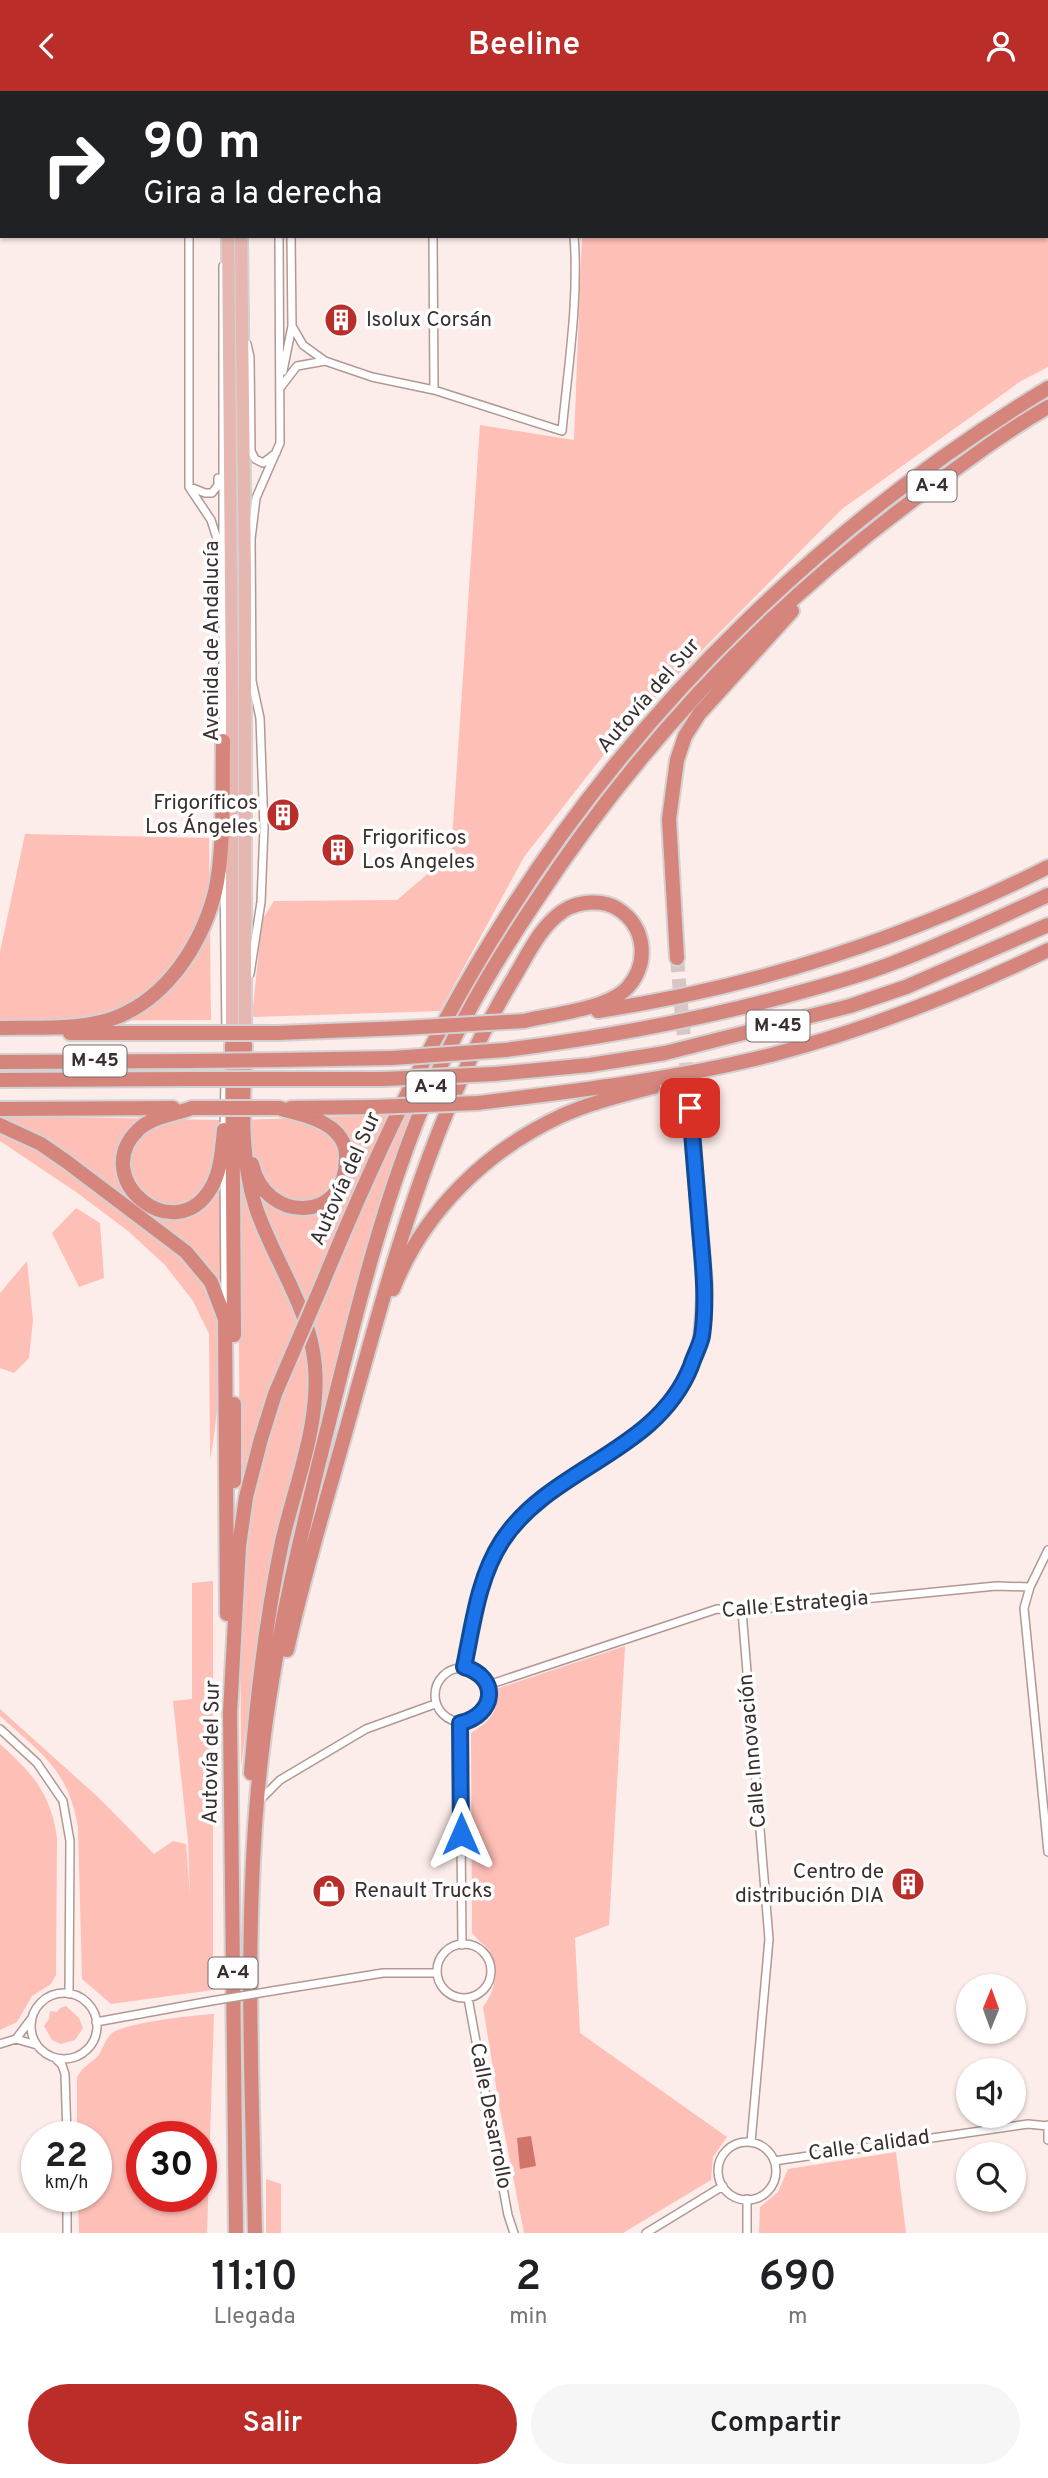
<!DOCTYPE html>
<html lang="es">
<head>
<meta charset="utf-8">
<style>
  body { margin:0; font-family:Overpass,sans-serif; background:#f6f6f6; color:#202124; height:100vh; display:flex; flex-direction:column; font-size:26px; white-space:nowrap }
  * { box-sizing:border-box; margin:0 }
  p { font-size:23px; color:#757577 }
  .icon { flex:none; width:38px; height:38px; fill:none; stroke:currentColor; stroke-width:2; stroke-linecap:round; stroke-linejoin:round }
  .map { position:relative; height:2142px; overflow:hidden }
  .details { display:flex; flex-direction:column; background:#fff; flex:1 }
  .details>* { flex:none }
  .guide { position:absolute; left:0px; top:0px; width:1048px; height:147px; box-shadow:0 2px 5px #0004; background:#202124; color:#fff; overflow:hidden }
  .needle { width:46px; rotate:1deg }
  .controls { position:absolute; left:956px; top:1883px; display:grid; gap:14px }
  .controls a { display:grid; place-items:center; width:70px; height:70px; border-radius:50%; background:#fff; box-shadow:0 2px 5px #0004; font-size:35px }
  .speed { position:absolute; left:21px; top:2030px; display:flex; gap:14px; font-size:35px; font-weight:700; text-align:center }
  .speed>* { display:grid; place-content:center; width:91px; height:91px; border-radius:50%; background:#fff; box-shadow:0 2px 5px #0004; line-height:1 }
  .speed small { font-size:18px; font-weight:400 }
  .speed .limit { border:10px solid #d22; background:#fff; color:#111 }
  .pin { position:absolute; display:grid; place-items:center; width:60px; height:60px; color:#fff; margin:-30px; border-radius:14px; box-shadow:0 4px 10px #0006 }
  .me { position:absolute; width:77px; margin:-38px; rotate:0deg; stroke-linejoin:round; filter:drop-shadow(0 0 5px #0008) }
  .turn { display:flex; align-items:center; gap:24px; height:147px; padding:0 28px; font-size:32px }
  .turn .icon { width:91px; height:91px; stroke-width:2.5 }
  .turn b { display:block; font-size:49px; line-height:60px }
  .eta { display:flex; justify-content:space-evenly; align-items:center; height:119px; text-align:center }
  .eta b { font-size:42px; font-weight:600; line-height:49px }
  .button { display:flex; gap:14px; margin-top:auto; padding:14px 28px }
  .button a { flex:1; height:80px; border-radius:42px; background:#bb2d28; color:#fff; font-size:28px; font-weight:600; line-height:80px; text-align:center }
  .button a+a { background:#f6f6f6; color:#202124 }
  header { display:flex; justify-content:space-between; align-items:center; height:91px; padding:0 28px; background:#bb2d28; color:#fff; font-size:32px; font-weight:600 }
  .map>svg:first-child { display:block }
</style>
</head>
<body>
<header><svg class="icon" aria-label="back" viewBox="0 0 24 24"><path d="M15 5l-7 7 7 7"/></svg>Beeline<svg class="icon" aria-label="person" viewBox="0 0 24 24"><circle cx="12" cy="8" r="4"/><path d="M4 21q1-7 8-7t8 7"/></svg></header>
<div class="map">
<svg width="1048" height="2142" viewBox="0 0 1048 2142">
  <rect width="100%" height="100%" fill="#fdedea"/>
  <path fill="#febfb7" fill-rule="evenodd" d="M531,0H1048V276L1021,290L842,418L624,638L524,766L440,920L252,926L262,829L274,810L397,809L451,763L480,334L574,349L582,145H1046V2H528Z
    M25,743L209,747L211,929L0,930V861Z
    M415,1023L315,1365L260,1536L241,1676L238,1029Z
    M0,1025L220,1029C221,1099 221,1169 220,1239C219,1283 219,1325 210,1368L209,1243L193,1210L165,1174L128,1140L76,1101L0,1050Z
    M76,1117L100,1132L104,1187L79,1196L52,1142Z
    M27,1170L33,1229L29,1267L14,1282L0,1277V1202Z
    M213,1490V1899L111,1913L82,1888L78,1738C70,1680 41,1662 0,1625V1618L98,1706L154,1763L173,1750L186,1753L190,1804L188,1750L173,1610L192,1608V1492Z
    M625,1555L609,1834L575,1847L580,1942L727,2046L713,2066L711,2089L623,2142H524L499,2014L483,1916C495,1901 501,1876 488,1858C483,1853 477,1848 472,1842L471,1642C489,1631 500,1620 496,1598Z
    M0,1653C32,1682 51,1702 57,1747L56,1884L51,1893L32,1905L17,1931L0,1939Z
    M66,1915L79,1927L83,1937L75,1949L61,1953L52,1949L44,1935L49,1928L50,1920L57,1921L60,1917Z
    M214,1923L207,2142H79L78,2105H96V2046H77V1987C81,1977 88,1974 96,1967C103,1960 104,1950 111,1943C122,1932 195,1924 214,1923ZM142,2046H201V2105H142Z
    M896,2061L906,2142H759L760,2116L778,2101L788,2078Z
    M266,2088L281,2093V2142H266Z"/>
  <path fill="#d0756b" d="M531,2045L536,2075L520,2078L517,2047Z"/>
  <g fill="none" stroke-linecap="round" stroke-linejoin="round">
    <path stroke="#d6c7c4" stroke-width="14" stroke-dasharray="14 7" stroke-linecap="butt" d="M677,867L690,1017"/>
    <defs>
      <path id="street" d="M518,2L524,0
        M189,145V396L211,429L220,457
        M433,145L434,299
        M292,235L303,254L325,270L372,286L434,299L562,340C568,276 579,209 574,145
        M247,253L250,266L251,360L255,368L263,372L276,362
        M283,280L292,235L291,145
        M280,297L297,275L325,270
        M190,396L205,402H212L218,394V387
        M223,653V175
        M224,784L226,943
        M250,883L261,811L264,737L260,627L252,590L251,448L256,407L280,352L279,145
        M224,1041L225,987
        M224,1074L225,1216
        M1048,1459L1030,1496L1024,1517L1048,1761
        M742,1520L769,1848L751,2051
        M464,1576C473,1533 478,1486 503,1449C537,1399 593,1381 638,1344C671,1318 687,1285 701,1247
        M435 1604a27 27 0 1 1 54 0a27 27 0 1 1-54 0Z
        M488,1594L717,1518L742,1520L996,1495L1030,1496
        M460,1632L462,1854
        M0,1638L37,1672L63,1710L70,1750L69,1903
        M260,1709L280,1689L366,1638L435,1613
        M437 1880a27 27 0 1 1 54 0a27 27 0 1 1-54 0Z
        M272,1900L383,1882H437
        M31 1935a33 33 0 1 1 66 0a33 33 0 1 1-66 0Z
        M468,1907L508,2124L514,2142
        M96,1931L211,1910
        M16,1948L37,1954
        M0,1953L16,1948L31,1928
        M56,1968L62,1974L65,1983L67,2046
        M1048,2034V2049
        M718 2080a29 29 0 1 1 58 0a29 29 0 1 1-58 0Z
        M774,2070L1028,2033L1048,2035
        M67,2105V2142
        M747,2108V2142
        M646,2142L723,2095"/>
      <path id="primary" d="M227,0V2
        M240,2V0
        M228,145L232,609V950
        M241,145L245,482V950"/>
      <path id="highway" d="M677,867L669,728L677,669L685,645L699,623L792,520
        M598,920C756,896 905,848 1048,776
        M0,937C38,936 81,940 117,926C167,906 200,855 214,805C225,762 222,695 223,650
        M70,942H191
        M277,942L403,937
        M232,954L234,1244
        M245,954C243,1008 239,1064 256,1117C274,1170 310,1217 315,1275C320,1334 295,1394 282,1451C266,1528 257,1604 251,1682
        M505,959C600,947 693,930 786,905C822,895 858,886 893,872C945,852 997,828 1048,804
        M278,969L392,967
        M0,971L190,970
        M494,983L590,974L665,962L850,915L906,896L1048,834
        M278,988H383
        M0,989L190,988
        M478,1012C576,1000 675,988 771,964C866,939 960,902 1048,859
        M192,1017C173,1024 153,1025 138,1039C88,1088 175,1159 211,1097C221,1080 222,1058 224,1039
        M291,1017L373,1016
        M690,1017L705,1194L701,1247
        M0,1018L173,1017
        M0,1034L41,1053L67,1071L186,1161L211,1191L225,1228L227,1523
        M252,1073C265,1133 346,1132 346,1068C347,1052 339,1041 325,1033C313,1025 294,1022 279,1017
        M321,1196C373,1069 432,942 506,826C642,610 830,429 1048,297
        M393,1198C424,1120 486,1060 561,1025C589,1012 623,1004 653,996
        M234,1390V1313
        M287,1559C306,1473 333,1388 356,1303C397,1156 436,1015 516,883C529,861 541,835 563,820C578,810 603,808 618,818C646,836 649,872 628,896C609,918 552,923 524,930
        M236,2142L230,1622L239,1455L246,1406L261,1348L275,1303L293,1261
        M255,2142C252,1998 245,1853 257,1709C267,1587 295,1466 325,1347C354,1231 381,1113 428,1003C457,935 495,871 536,810C643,647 777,507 935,393C972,366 1008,339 1048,316"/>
    </defs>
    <use href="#street" stroke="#b29895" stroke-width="10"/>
    <use href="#primary" stroke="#d3d1d1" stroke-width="16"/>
    <use href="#highway" stroke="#d3d1d1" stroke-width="18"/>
    <use href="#street" stroke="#fff" stroke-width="7"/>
    <use href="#primary" stroke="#e6b6b0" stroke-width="12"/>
    <use href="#highway" stroke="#d5857c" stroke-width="14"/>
    <defs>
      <path id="rail" d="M364,2L371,0
        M383,2L390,0
        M413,2L419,0
        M430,2L436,0
        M471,2L475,0
        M0,58H2
        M0,70H2"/>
    </defs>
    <use href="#rail" stroke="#908482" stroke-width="5"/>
    <use href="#rail" stroke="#fefefe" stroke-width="2.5" stroke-dasharray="8" stroke-linecap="butt"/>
    <defs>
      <path id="street-bridge" d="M211,1910L272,1900"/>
      <path id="highway-bridge" d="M403,937L524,930
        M191,942H277
        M392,967L505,959
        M190,970L278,969
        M190,988H278
        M383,988L494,983
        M373,1016L478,1012
        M192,1017H279
        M293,1261L321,1196"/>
    </defs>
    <use href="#street-bridge" stroke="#b29895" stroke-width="10" stroke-linecap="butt"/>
    <use href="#highway-bridge" stroke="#d3d1d1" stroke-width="18" stroke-linecap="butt"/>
    <use href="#street-bridge" stroke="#fff" stroke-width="7"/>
    <use href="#highway-bridge" stroke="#d5857c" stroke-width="14"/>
  </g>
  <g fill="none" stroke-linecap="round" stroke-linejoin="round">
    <defs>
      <path id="route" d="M461,1743L460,1632C496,1624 500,1586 464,1576C473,1533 478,1487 502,1450C551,1375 656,1363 691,1275C694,1265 700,1255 702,1245C707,1210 703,1174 700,1139C697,1098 693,1057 690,1017"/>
    </defs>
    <use href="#route" stroke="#114b97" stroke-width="18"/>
    <use href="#route" stroke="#1a73e8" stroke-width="12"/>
  </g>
  <defs>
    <symbol id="building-disc" viewBox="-11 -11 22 22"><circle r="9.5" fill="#bb2d28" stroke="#fefefe"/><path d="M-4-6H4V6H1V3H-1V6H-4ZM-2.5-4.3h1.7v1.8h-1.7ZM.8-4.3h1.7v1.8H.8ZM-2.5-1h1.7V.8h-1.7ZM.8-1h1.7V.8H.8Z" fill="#fff"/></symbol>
    <symbol id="shop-disc" viewBox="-11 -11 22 22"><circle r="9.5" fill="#bb2d28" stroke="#fefefe"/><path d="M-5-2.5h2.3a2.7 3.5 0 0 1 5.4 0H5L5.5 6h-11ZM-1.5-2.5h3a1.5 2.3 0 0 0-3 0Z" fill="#fff"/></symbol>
  </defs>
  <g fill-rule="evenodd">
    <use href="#building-disc" x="322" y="210" width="38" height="38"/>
    <use href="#building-disc" x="264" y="705" width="38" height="38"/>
    <use href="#building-disc" x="319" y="740" width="38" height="38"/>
    <use href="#building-disc" x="889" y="1774" width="38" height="38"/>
    <use href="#shop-disc" x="310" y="1781" width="38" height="38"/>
  </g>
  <g text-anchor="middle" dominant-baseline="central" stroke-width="7" stroke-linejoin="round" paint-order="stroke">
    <g fill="#fefefe" stroke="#746d6c" stroke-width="2">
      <rect x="907.5" y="379.5" width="49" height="31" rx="5"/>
      <rect x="746.5" y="919.5" width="63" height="31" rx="5"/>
      <rect x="63.5" y="954.5" width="63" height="31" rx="5"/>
      <rect x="406.5" y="980.5" width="49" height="31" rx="5"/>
      <rect x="208.5" y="1866.5" width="49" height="31" rx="5"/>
    </g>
    <g font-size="19" font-weight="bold" fill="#392f2e">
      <text x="932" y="395">A-4</text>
      <text x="778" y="935">M-45</text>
      <text x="95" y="970">M-45</text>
      <text x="431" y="996">A-4</text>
      <text x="233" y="1882">A-4</text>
    </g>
    <g font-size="21" fill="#392f2e" stroke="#fefefe" text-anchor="start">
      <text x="366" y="229">Isolux Corsán</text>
      <text x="258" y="712" text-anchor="end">Frigoríficos<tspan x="258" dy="24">Los Ángeles</tspan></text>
      <text x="362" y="747">Frigorificos<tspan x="362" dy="24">Los Angeles</tspan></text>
      <text x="884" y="1781" text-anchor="end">Centro de<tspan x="884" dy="24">distribución DIA</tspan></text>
      <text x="354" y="1800">Renault Trucks</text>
    </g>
    <g font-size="21" fill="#392f2e" stroke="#fefefe">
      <text transform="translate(212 550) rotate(-90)">Avenida de Andalucía</text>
      <text transform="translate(649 605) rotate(-49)">Autovía del Sur</text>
      <text transform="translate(346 1088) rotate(-66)">Autovía del Sur</text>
      <text transform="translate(795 1514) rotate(-5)">Calle Estrategia</text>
      <text transform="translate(753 1660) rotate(-95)">Calle Innovación</text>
      <text transform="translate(212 1661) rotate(-89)">Autovía del Sur</text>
      <text transform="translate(490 2025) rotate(79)">Calle Desarrollo</text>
      <text transform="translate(869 2055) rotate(-8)">Calle Calidad</text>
    </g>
  </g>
</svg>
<div class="controls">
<a><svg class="needle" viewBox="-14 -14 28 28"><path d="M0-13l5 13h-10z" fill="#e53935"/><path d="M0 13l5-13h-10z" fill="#757577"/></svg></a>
<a><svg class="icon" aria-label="sound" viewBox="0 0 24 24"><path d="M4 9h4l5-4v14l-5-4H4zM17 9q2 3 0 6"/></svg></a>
<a><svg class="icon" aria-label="search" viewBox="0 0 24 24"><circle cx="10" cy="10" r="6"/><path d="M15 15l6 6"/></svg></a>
</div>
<div class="speed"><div>22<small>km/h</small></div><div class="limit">30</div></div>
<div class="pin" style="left:690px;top:1017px;background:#d93025"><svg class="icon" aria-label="arrive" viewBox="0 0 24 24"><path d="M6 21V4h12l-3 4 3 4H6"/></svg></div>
<svg class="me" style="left:461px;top:1743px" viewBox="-20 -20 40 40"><path d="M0-17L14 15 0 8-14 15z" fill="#1a73e8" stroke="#fff" stroke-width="4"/></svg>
<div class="guide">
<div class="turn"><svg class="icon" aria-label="right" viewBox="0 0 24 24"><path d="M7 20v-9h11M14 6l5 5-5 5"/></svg><div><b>90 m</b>Gira a la derecha</div></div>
</div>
</div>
<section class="details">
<div class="eta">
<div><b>11:10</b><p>Llegada</p></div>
<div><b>2</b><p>min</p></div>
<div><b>690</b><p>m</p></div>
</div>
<div class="button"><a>Salir</a><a>Compartir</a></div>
</section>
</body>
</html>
